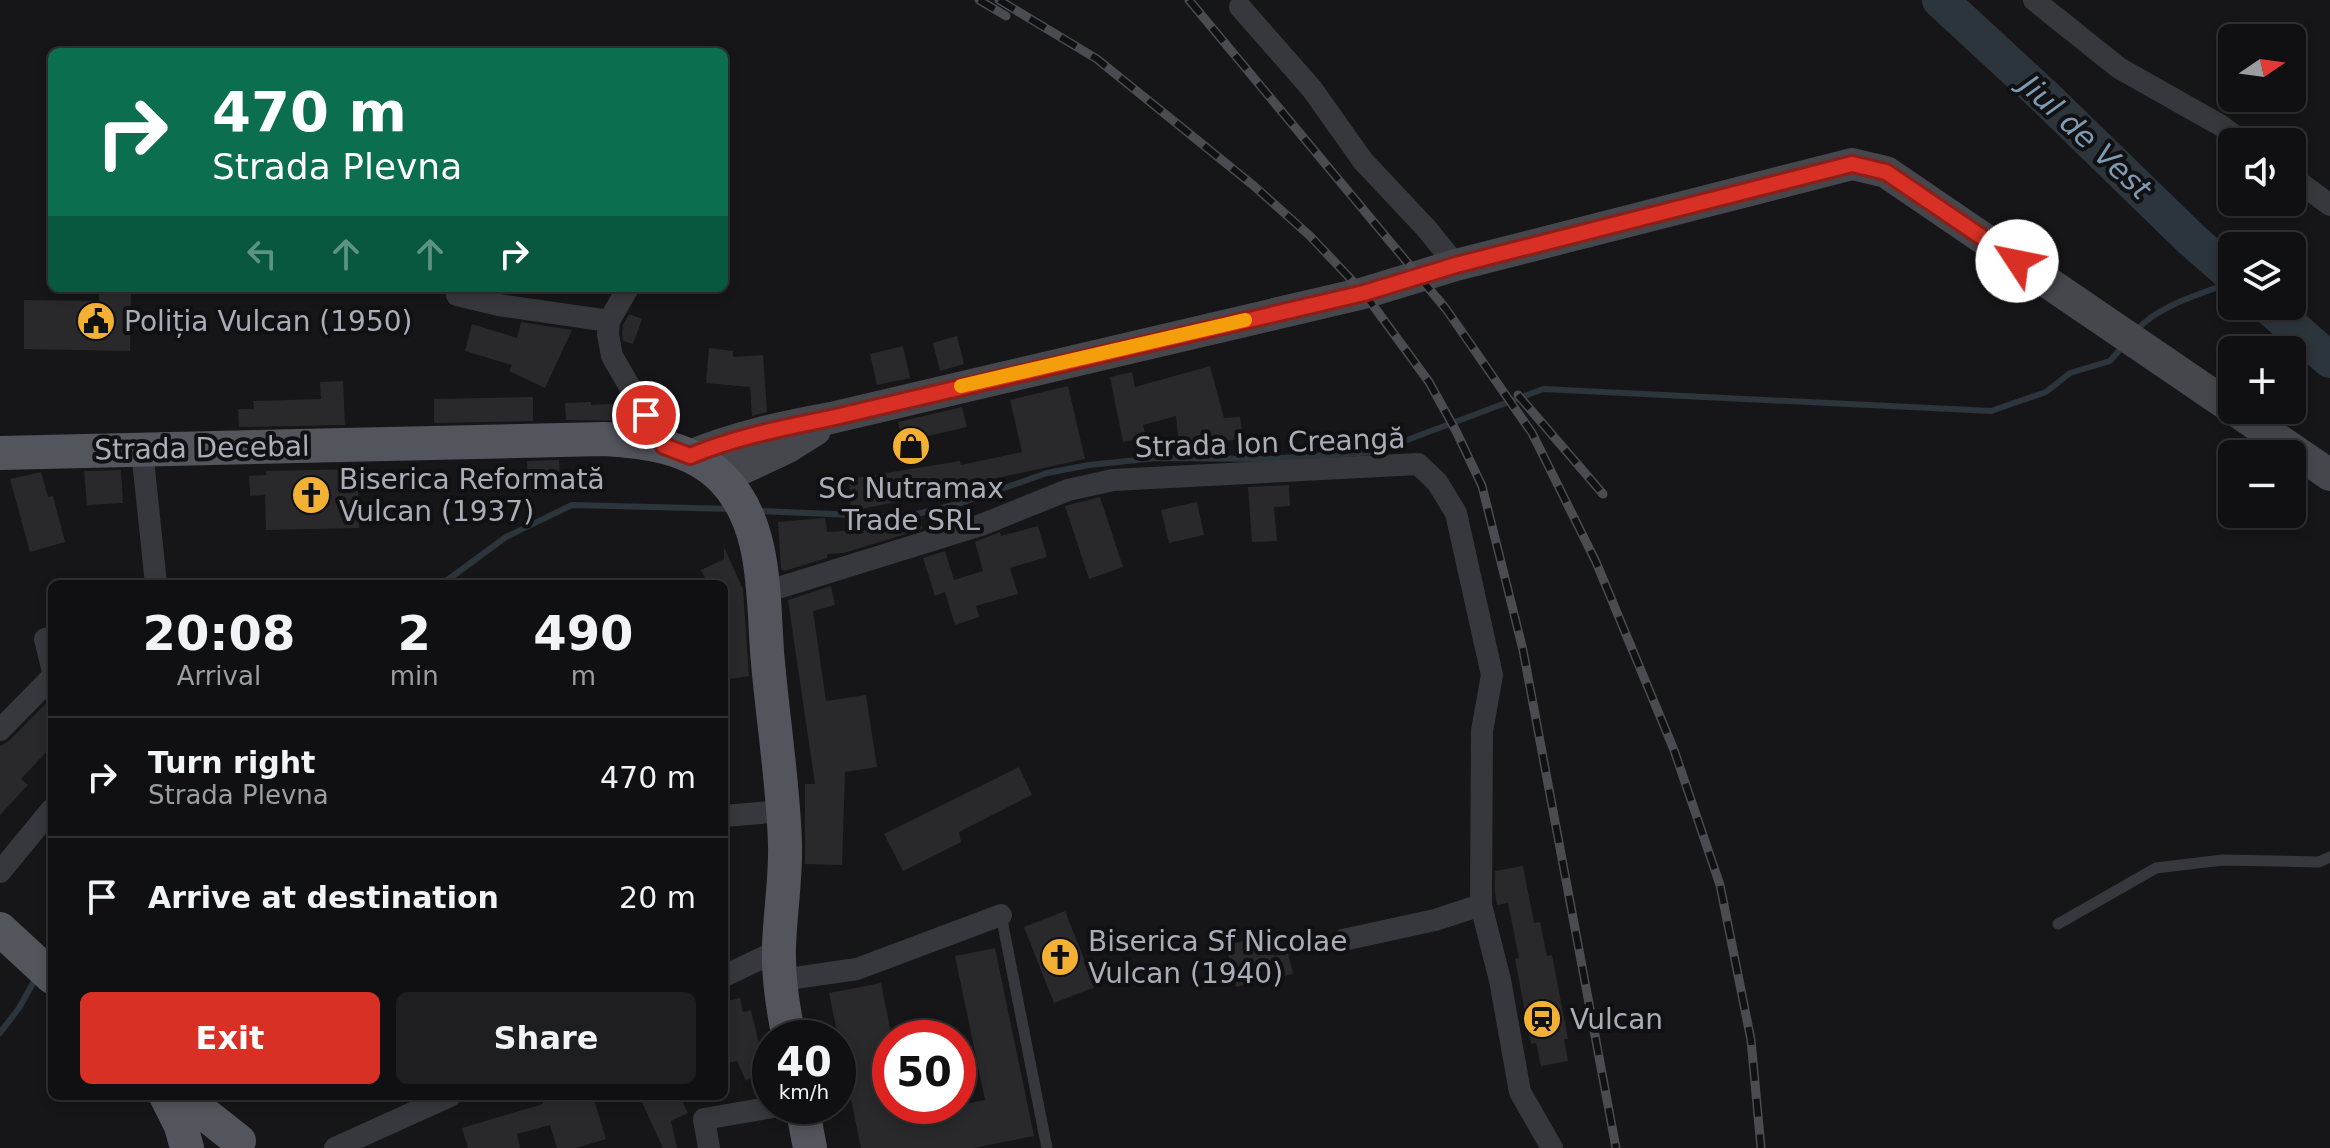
<!DOCTYPE html>
<html lang="en">
<head>
<meta charset="utf-8">
<style>
  body { margin:0; font-family:"DejaVu Sans",sans-serif; background:#1e1e20; color:#f1f3f6; height:100vh; display:flex; flex-direction:column; font-size:30px; white-space:nowrap }
  * { box-sizing:border-box; margin:0 }
  p { font-size:26px; color:#9c9d9f }
  .icon { flex:none; width:44px; height:44px; fill:none; stroke:currentColor; stroke-width:2; stroke-linecap:round; stroke-linejoin:round }
  .map { position:relative; flex:1; overflow:hidden }
  .details { position:absolute; left:48px; top:580px; width:680px; height:520px; display:flex; flex-direction:column; background:#101012; border-radius:12px; box-shadow:0 4px 12px #0003,0 0 0 2px #303032 }
  .details>* { flex:none }
  .hud { position:absolute; left:48px; top:48px; width:680px; height:244px; border-radius:12px; box-shadow:0 4px 12px #0003,0 0 0 2px #303032; background:#0b6e4f; color:#fff; overflow:hidden }
  .needle { width:52px; rotate:77deg }
  .buttons { position:absolute; left:2218px; top:24px; display:grid; gap:16px }
  .buttons a { display:grid; place-items:center; width:88px; height:88px; border-radius:12px; background:#101012; box-shadow:0 4px 12px #0003,0 0 0 2px #303032; font-size:40px }
  .speed { position:absolute; left:752px; top:1020px; display:flex; gap:16px; font-size:40px; font-weight:700; text-align:center }
  .speed>* { display:grid; place-content:center; width:104px; height:104px; border-radius:50%; background:#101012; box-shadow:0 4px 12px #0003,0 0 0 2px #303032; line-height:1 }
  .speed small { font-size:20px; font-weight:400 }
  .speed .limit { border:12px solid #d22; background:#fff; color:#111 }
  .pin { position:absolute; display:grid; place-items:center; width:68px; height:68px; color:#fff; margin:-34px; border:4px solid #fff; border-radius:50%; box-shadow:0 2px 8px #0007 }
  .me { position:absolute; width:88px; margin:-44px; rotate:304deg; stroke-linejoin:round; filter:drop-shadow(0 0 6px #0008) }
  .turn { display:flex; align-items:center; gap:28px; height:168px; padding:0 32px; font-size:36px }
  .turn .icon { width:104px; height:104px; stroke-width:2.5 }
  .turn b { display:block; font-size:56px; line-height:68px }
  .lanes { display:flex; align-items:center; height:76px; padding:0 32px; background:#0003; justify-content:center; gap:40px; direction:ltr }
  .lanes .off { opacity:.35 }
  .eta { display:flex; justify-content:space-evenly; align-items:center; height:136px; text-align:center }
  .eta b { font-size:48px; font-weight:700; line-height:56px }
  .primary-button { display:flex; gap:16px; margin-top:auto; padding:16px 32px }
  .primary-button a { flex:1; height:92px; border-radius:12px; background:#d93025; color:#fff; font-size:32px; font-weight:700; line-height:92px; text-align:center }
  .primary-button a+a { background:#1e1e20; color:#f1f3f6 }
  ul { padding:0; list-style:none }
  li { display:flex; align-items:center; gap:24px; height:120px; padding:0 32px; border-top:2px solid #303032 }
  li div { flex:1 }
  li b { display:block; font-size:30px }
  li em { font-style:normal }
  .map>svg:first-child { display:block }
</style>
</head>
<body>
<div class="map">
<svg width="2330" height="1148" viewBox="0 0 2330 1148">
  <rect width="100%" height="100%" fill="#161618"/>
  <g fill="none" stroke-linecap="round" stroke-linejoin="round">
    <path stroke="#2c353c" stroke-width="6" d="M2137,330C2159,305 2201,294 2232,282
      M759,511L905,517L961,503L1047,473L1089,465L1156,458L1266,459L1375,452L1543,389L1991,411L2046,392L2070,373L2110,361L2124,345
      M442,584L506,537L572,505L732,509
      M0,1033L19,1008L37,976"/>
    <path stroke="#2c353c" stroke-width="36" d="M1940,0L2045,97L2191,239L2232,275
      M2268,306L2330,360"/>
  </g>
  <path fill="#29292c" d="M99,293L131,294L130,351L24,349V300L99,301Z
    M629,314L642,319L633,344L623,341L622,333L623,325Z
    M521,322L572,330L545,388L509,371L512,365L465,351L472,324L517,338Z
    M957,336L964,364L940,371L933,343Z
    M903,346L910,378L877,385L870,354Z
    M709,348L733,351V357L763,355L767,412L752,416L750,387L706,383Z
    M1210,366L1224,418L1240,417L1243,439L1179,445L1176,416L1143,425L1146,437L1123,442L1110,377L1132,372L1135,387Z
    M343,381L345,425L239,427L238,409H254L253,401L321,399L320,382Z
    M1068,386L1085,459L965,485L966,488L851,511L849,479L960,461L961,465L1022,452L1010,400Z
    M533,397V421L434,423V399Z
    M591,402V405L623,403L634,421L566,420L565,403Z
    M962,407L967,427L902,442L898,422Z
    M559,460L561,489L528,491L527,461Z
    M358,469L359,528L266,530L265,495L250,496L249,476L266,475V471Z
    M121,470L123,503L87,505L84,471Z
    M41,472L48,497L53,496L65,542L30,552L10,479Z
    M1289,485L1290,506L1274,507L1277,541L1252,542L1248,487Z
    M1100,497L1123,567L1089,579L1065,506Z
    M1197,502L1204,535L1169,543L1161,510Z
    M825,518L827,532L922,526V529L844,553L827,554V558L784,571L781,568L778,522Z
    M1038,526L1047,557L1010,568L1018,594L976,606L979,617L955,625L945,592L935,596L923,558L945,551L954,580L983,571L975,542L1000,532L1001,536Z
    M724,547L743,589L749,676L724,680V584H708L701,570L724,559Z
    M831,586L835,605L813,611L826,701L866,695L877,767L845,772L842,865L805,864V784H815L788,600Z
    M52,697V746L21,779L28,785L0,815V746L10,740Z
    M1019,767L1032,795L959,832L961,842L903,871L884,834Z
    M1523,866L1534,923L1540,922L1547,956L1552,955L1568,1039H1564L1568,1061L1541,1066L1536,1043L1531,1044L1515,959L1519,958L1508,903L1497,905L1495,893V871Z
    M1065,911L1095,987L1054,1003L1024,927Z
    M1270,935L1274,956L1288,953L1293,974L1236,987L1226,945Z
    M995,948L1034,1136L974,1148H861L829,993L881,983L892,1038L890,1106H906L908,1116L985,1100L955,956Z
    M740,998L743,1012L751,1010L762,1056L755,1058L758,1071L746,1081L737,1061L724,1064V1002Z
    M541,1096H593L606,1139L576,1148H557L550,1125L517,1134L520,1148H468L462,1128L543,1104Z
    M639,1096H680L688,1113L671,1121L677,1148H663Z"/>
  <g fill="none" stroke-linecap="round" stroke-linejoin="round">
    <path stroke="#37383d" stroke-width="11" d="M1001,915L1047,1148
      M2058,924L2156,868L2223,860L2319,862L2330,857"/>
    <path stroke="#37383d" stroke-width="22" d="M2034,0L2119,68L2220,125L2243,142
      M1240,7L1312,89L1363,161L1426,228L1456,265
      M2292,177L2330,205
      M628,288L609,321L608,334L612,356L664,446
      M457,295L499,305L609,321
      M142,450L156,584
      M765,592L981,525L1068,490L1113,480L1418,464L1437,482L1456,513L1492,675L1482,731L1481,905L1500,980L1520,1092L1552,1148
      M52,637L45,639L52,668
      M0,730L52,677
      M724,816L783,811
      M0,872L52,809
      M1343,940L1435,920L1481,905
      M724,976L779,950
      M781,980L857,969L1001,915
      M335,1148L450,1096
      M709,1148L704,1119L779,1106"/>
    <path stroke="#45474d" stroke-width="32" d="M2235,410L2330,475
      M690,456C736,437 782,427 831,418L1364,293L1456,265L1852,164L1886,172L2232,408
      M722,478L788,447L815,430"/>
    <path stroke="#53555c" stroke-width="34" d="M0,453L604,439C645,441 691,447 722,478C766,522 763,593 767,651C772,715 783,779 785,844C786,878 780,913 779,947C778,977 783,1009 789,1038
      M0,929L52,977
      M166,1096L181,1126L187,1148
      M182,1096L239,1141
      M802,1106L810,1148"/>
    <defs>
      <path id="rail" d="M979,0L1006,16
        M999,0L1097,59L1254,186L1310,236L1364,293L1429,382L1456,431L1482,486L1523,650L1616,1148
        M1189,0L1446,309L1532,433L1596,562L1674,750L1720,885L1751,1040L1761,1148
        M1518,395L1603,494"/>
    </defs>
    <use href="#rail" stroke="#4a4c52" stroke-width="9"/>
    <use href="#rail" stroke="#111113" stroke-width="6" stroke-dasharray="18" stroke-linecap="butt"/>
  </g>
  <g fill="none" stroke-linecap="round" stroke-linejoin="round">
    <defs>
      <path id="route" d="M646,415L664,446L690,456C736,437 782,428 831,418L1364,293L1456,265L1852,164L1886,172L2017,261"/>
    </defs>
    <use href="#route" stroke="#8d1f18" stroke-width="20"/>
    <use href="#route" stroke="#d93025" stroke-width="14"/>
    <path stroke="#f59e0b" stroke-width="14" d="M961,386L1245,320"/>
  </g>
  <defs>
    <symbol id="civic-disc" viewBox="-11 -11 22 22"><circle r="9.5" fill="#f2b134" stroke="#111113"/><path d="M-.6-6.5H3V-4.5H.6V-3L4-1V1h2V6H-6V1h2V-1L-.6-3ZM-1.2 2.5V6h2.4V2.5Z" fill="#111"/></symbol>
    <symbol id="shop-disc" viewBox="-11 -11 22 22"><circle r="9.5" fill="#f2b134" stroke="#111113"/><path d="M-5-2.5h2.3a2.7 3.5 0 0 1 5.4 0H5L5.5 6h-11ZM-1.5-2.5h3a1.5 2.3 0 0 0-3 0Z" fill="#111"/></symbol>
    <symbol id="church-disc" viewBox="-11 -11 22 22"><circle r="9.5" fill="#f2b134" stroke="#111113"/><path d="M-1.2-6h2.4v3.5h3.3v2.4h-3.3V6h-2.4V-.1h-3.3v-2.4h3.3Z" fill="#111"/></symbol>
    <symbol id="station-disc" viewBox="-11 -11 22 22"><circle r="9.5" fill="#f2b134" stroke="#111113"/><path d="M-3-6H3Q5-6 5-4V2Q5 4 3 4L4.5 6H3L1.5 4h-3L-3 6H-4.5L-3 4Q-5 4-5 2V-4Q-5-6-3-6ZM-3.5-4v3h7v-3ZM-3.5 1v1.5H-2V1ZM2 1v1.5H3.5V1Z" fill="#111"/></symbol>
  </defs>
  <g fill-rule="evenodd">
    <use href="#civic-disc" x="74" y="299" width="44" height="44"/>
    <use href="#shop-disc" x="889" y="424" width="44" height="44"/>
    <use href="#church-disc" x="289" y="473" width="44" height="44"/>
    <use href="#church-disc" x="1038" y="935" width="44" height="44"/>
    <use href="#station-disc" x="1520" y="997" width="44" height="44"/>
  </g>
  <g text-anchor="middle" dominant-baseline="central" stroke-width="8" stroke-linejoin="round" paint-order="stroke">
    <g font-size="28" fill="#a8adb8" stroke="#111113" text-anchor="start">
      <text x="124" y="321">Poliția Vulcan (1950)</text>
      <text x="339" y="479">Biserica Reformată<tspan x="339" dy="32">Vulcan (1937)</tspan></text>
      <text x="911" y="488" text-anchor="middle">SC Nutramax<tspan x="911" dy="32">Trade SRL</tspan></text>
      <text x="1088" y="941">Biserica Sf Nicolae<tspan x="1088" dy="32">Vulcan (1940)</tspan></text>
      <text x="1570" y="1019">Vulcan</text>
    </g>
    <g font-size="28" fill="#a8adb8" stroke="#111113">
      <text transform="translate(1270 443) rotate(-2)">Strada Ion Creangă</text>
      <text transform="translate(202 448) rotate(-1)">Strada Decebal</text>
    </g>
    <g font-size="30" font-style="italic" fill="#7f9bb3" stroke="#111113">
      <text transform="translate(2086 137) rotate(43)">Jiul de Vest</text>
    </g>
  </g>
</svg>
<div class="buttons">
<a><svg class="needle" viewBox="-14 -14 28 28"><path d="M0-13l5 13h-10z" fill="#e53935"/><path d="M0 13l5-13h-10z" fill="#9c9d9f"/></svg></a>
<a><svg class="icon" aria-label="sound" viewBox="0 0 24 24"><path d="M4 9h4l5-4v14l-5-4H4zM17 9q2 3 0 6"/></svg></a>
<a><svg class="icon" aria-label="layers" viewBox="0 0 24 24"><path d="M12 4l9 5-9 5-9-5zM3 14l9 5 9-5"/></svg></a>
<a>+</a>
<a>−</a>
</div>
<div class="speed"><div>40<small>km/h</small></div><div class="limit">50</div></div>
<div class="pin" style="left:646px;top:415px;background:#d93025"><svg class="icon" aria-label="arrive" viewBox="0 0 24 24"><path d="M6 21V4h12l-3 4 3 4H6"/></svg></div>
<svg class="me" style="left:2017px;top:261px" viewBox="-20 -20 40 40"><circle r="19" fill="#fff"/><path d="M0-13L10 11 0 6-10 11z" fill="#d93025"/></svg>
<div class="hud">
<div class="turn"><svg class="icon" aria-label="right" viewBox="0 0 24 24"><path d="M7 20v-9h11M14 6l5 5-5 5"/></svg><div><b>470 m</b>Strada Plevna</div></div>
<div class="lanes"><svg class="icon off" aria-label="left" viewBox="0 0 24 24"><path d="M17 20v-9H6M10 6l-5 5 5 5"/></svg><svg class="icon off" aria-label="ahead" viewBox="0 0 24 24"><path d="M12 20V5M6 11l6-6 6 6"/></svg><svg class="icon off" aria-label="ahead" viewBox="0 0 24 24"><path d="M12 20V5M6 11l6-6 6 6"/></svg><svg class="icon" aria-label="right" viewBox="0 0 24 24"><path d="M7 20v-9h11M14 6l5 5-5 5"/></svg></div>
</div>
<section class="details">
<div class="eta">
<div><b>20:08</b><p>Arrival</p></div>
<div><b>2</b><p>min</p></div>
<div><b>490</b><p>m</p></div>
</div>
<ul>
<li><svg class="icon" aria-label="right" viewBox="0 0 24 24"><path d="M7 20v-9h11M14 6l5 5-5 5"/></svg><div><b>Turn right</b><p>Strada Plevna</p></div><em>470 m</em></li>
<li><svg class="icon" aria-label="arrive" viewBox="0 0 24 24"><path d="M6 21V4h12l-3 4 3 4H6"/></svg><div><b>Arrive at destination</b></div><em>20 m</em></li>
</ul>
<div class="primary-button"><a>Exit</a><a>Share</a></div>
</section>
</div>
</body>
</html>
